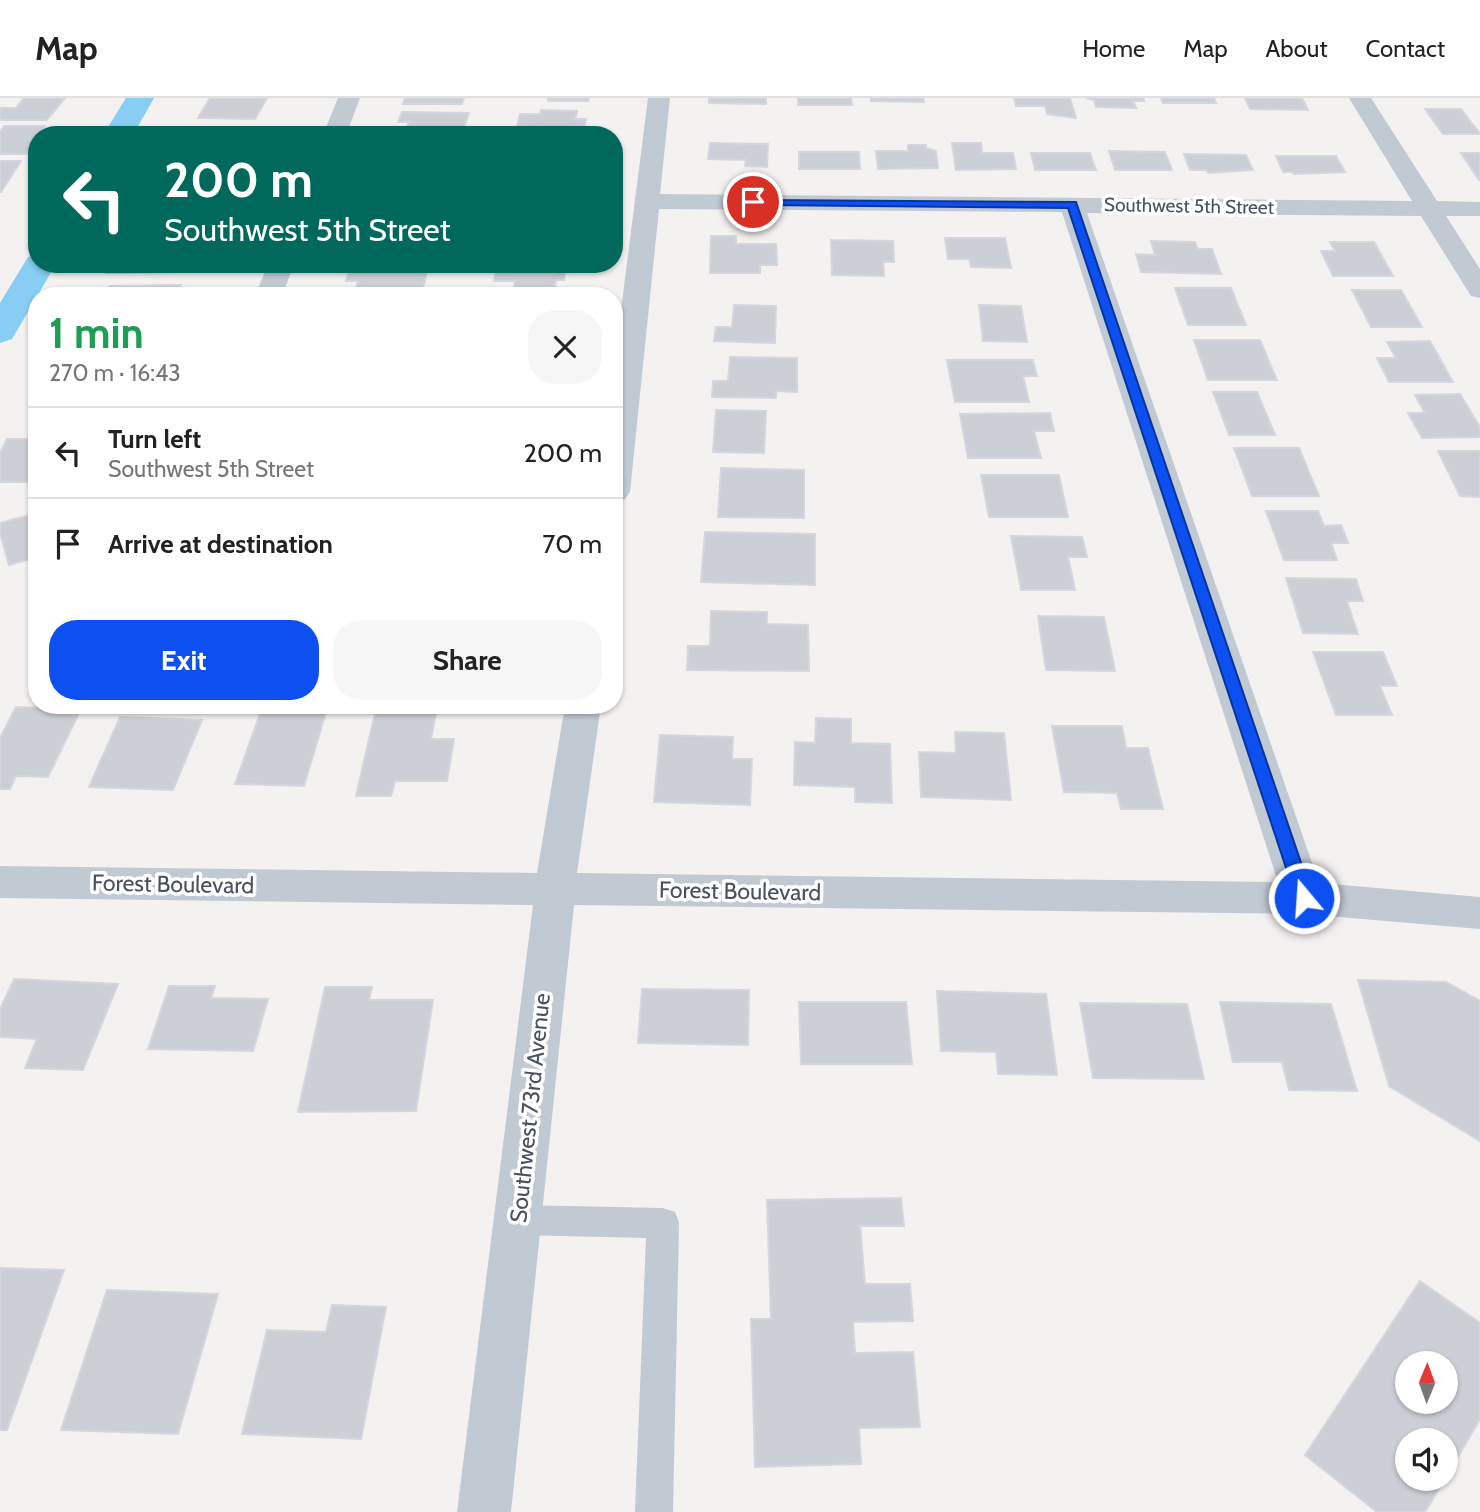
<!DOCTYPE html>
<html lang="en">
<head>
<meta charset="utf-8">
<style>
  body { margin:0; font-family:Cabin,sans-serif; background:#f6f6f6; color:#222; height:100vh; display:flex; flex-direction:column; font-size:26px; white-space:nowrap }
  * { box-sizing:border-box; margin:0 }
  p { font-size:23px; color:#767676 }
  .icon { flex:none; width:38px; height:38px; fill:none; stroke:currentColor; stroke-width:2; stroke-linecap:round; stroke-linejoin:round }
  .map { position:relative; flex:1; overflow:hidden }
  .details { position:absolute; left:28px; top:189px; width:595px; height:427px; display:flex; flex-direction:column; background:#fff; border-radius:28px; box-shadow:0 2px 5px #0004 }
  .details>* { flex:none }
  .top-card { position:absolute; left:28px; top:28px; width:595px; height:147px; border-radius:28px; box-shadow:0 2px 5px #0004; background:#00695c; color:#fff; overflow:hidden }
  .needle { width:46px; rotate:1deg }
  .controls { position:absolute; left:1395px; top:1253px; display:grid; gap:14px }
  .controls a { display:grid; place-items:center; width:63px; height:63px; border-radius:50%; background:#fff; box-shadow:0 2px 5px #0004; font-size:35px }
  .pin { position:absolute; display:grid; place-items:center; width:60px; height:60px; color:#fff; margin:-30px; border:4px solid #fff; border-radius:50%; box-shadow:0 2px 7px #0007 }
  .me { position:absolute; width:77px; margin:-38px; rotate:342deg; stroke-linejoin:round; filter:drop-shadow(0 0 5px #0008) }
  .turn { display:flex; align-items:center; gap:24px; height:147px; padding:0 21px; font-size:32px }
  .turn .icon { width:91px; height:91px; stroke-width:2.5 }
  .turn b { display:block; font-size:49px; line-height:60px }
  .round { display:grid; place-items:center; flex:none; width:74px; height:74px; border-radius:28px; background:#f6f6f6 }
  .overview { display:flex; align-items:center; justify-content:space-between; height:119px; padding:0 21px }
  h1 { font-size:42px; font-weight:700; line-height:52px; color:#1e9e55 }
  .button { display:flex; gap:14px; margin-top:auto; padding:14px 21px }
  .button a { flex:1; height:80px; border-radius:28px; background:#0c50f2; color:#fff; font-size:28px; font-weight:700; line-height:80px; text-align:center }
  .button a+a { background:#f6f6f6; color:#222 }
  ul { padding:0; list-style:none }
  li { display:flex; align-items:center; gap:21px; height:91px; padding:0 21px; border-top:2px solid #e0e0e0 }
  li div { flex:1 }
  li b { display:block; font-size:26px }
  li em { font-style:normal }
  header { display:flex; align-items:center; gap:42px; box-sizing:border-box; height:98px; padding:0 35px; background:#fff; border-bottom:2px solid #e0e0e0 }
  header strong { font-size:33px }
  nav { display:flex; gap:38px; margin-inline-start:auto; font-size:24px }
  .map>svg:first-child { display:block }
</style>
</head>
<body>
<header>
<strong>Map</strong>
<nav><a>Home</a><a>Map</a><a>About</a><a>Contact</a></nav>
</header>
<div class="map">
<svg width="1480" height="1414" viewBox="0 0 1480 1414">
  <rect width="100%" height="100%" fill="#f4f1f1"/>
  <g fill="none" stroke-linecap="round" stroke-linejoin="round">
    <path fill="#88cdf3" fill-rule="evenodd" d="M126,0H154L133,37H103Z
      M37,157V166H56L12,241L0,245V205L28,159Z"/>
  </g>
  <path fill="#cdcfd7" stroke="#d5d6dd" stroke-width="2" fill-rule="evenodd" d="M24,0H65L47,22H0V10H16Z
    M210,0H267L255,21L198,20Z
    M405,0H464L462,6H403Z
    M548,0H589L588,3H548Z
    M709,0H766V6L709,5Z
    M798,0H851L852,7H798Z
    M871,0H923L924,4L871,3Z
    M1014,0H1070L1076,20L1047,16L1045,8H1016Z
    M1086,0H1143L1144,3H1133L1136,10L1096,9L1094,2Z
    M1161,0H1214L1216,5H1163Z
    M1245,0H1302L1308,12L1250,11Z
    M1425,11H1461L1480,36H1443Z
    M541,12L577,13L575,21H586L584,32H516L520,16H540Z
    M402,14L469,15L464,30H447L445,37H404L409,24H398Z
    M4,28H45L26,56H0V34Z
    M183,33H244L242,37H181Z
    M710,45L768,46L767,69L745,68L746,62L708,61Z
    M952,45H981L982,55H1013L1016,71L956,72Z
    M908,47H926V50L936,53L938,70L878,71L876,53H908Z
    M1109,53L1165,54L1172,72H1115Z
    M799,54H859L860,71H799Z
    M1031,55H1090L1096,72H1035Z
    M1461,55H1480V82H1479Z
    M1184,56L1246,57L1253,72L1208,75L1207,72H1190Z
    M1276,58H1336L1345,74L1294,76L1293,74H1283Z
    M0,63H21L1,94H0Z
    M711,138H736V146H776L777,167H760V175H710Z
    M945,140H1005L1011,170L971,169L969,161H948Z
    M831,142L893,143L894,164H883L884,178L832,177Z
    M1151,143L1195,144L1198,151H1212L1221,176L1141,174L1136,156L1155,157Z
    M1330,144H1374L1393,178H1333L1321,153H1335Z
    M112,166H192L188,174L107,175Z
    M497,166H566L564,182H556L555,191L514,192L515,183H494Z
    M428,169L421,198L354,195L358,183H346L350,170Z
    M181,187L176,198H105L110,188Z
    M1175,190H1231L1246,227H1188Z
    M1352,192H1401L1422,229H1371Z
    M734,207L776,208L775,245L714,243L716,229H732Z
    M979,207L1021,208L1027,244L983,243Z
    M1194,242H1260L1277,282H1208Z
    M1430,243L1453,284H1389L1377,260H1396L1387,244Z
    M730,259L797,260V294L776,293V300L712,299L713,283H728Z
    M947,262H1033L1037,278H1023L1029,304H955Z
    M1213,294H1257L1275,337H1229Z
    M1460,296L1480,329V339L1422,340L1408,315H1425L1415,297Z
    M716,312L766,313L764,355L713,354Z
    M1050,315L1054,333H1034L1041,360H968L960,316Z
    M7,341H37V384H0V355Z
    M1234,350H1299L1319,398H1252Z
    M1438,353H1480V399L1460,398Z
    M721,370L804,372V420L718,419Z
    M981,377H1059L1068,419H989Z
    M1266,413H1318L1324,428L1341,427L1348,445H1331L1337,462H1284Z
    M37,415V459L9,467L0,435V425Z
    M705,434L815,436V487L701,484Z
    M1011,438L1082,439L1087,459H1068L1075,492H1021Z
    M1286,480L1356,481L1363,503H1347L1358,536L1303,535Z
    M711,513L767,514V526L808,527L809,573L687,572L688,548H710Z
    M1038,518L1104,519L1115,573L1046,572Z
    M1313,554H1383L1397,588H1380L1392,617H1336Z
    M16,609L81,611L48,679L16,678L10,691H0V640Z
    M261,613L326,614L304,688L235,686Z
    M375,615H436L431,641H454L447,683H395L391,698H356Z
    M120,619L202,622L173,692L89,689Z
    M816,620L851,621V645L890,646L892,705L855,704V689L794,687L795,644L815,645Z
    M1052,628H1122L1126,650H1148L1163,711H1121L1117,695L1064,694Z
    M955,634L1004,635L1011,702L921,699L919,654L956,655Z
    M660,637L733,639L732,661H752L750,707L654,704Z
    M14,881L118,886L83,972L25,970L37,941L0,939V911Z
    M1358,882L1446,884L1480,903V1043L1389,988Z
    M169,888H215L211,900L268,901L253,953L148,951Z
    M325,889H372L369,902H433L416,1013L298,1014Z
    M642,891L749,892L748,947L638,945Z
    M937,893L1046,896L1057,977L998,976L996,954L941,953Z
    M799,904H906L912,966H801Z
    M1220,904L1331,906L1357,993L1289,992L1282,964H1233Z
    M1080,905L1187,906L1204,981L1093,980Z
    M901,1100L904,1128H860L865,1186H910L913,1223L853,1224L855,1255L913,1254L920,1329L859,1330L861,1366L755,1369L751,1221H771L767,1102Z
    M0,1170L64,1172L7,1332H0Z
    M1420,1183L1480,1225V1321L1446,1379V1342H1407V1381H1445L1425,1414H1377L1305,1357ZM1407,1265H1446V1304H1407Z
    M107,1192L218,1196L178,1336L61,1332Z
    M332,1207L386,1209L361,1341L242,1336L267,1232L326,1234Z"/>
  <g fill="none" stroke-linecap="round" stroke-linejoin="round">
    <path fill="#c1c9d3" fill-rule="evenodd" d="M518,1107L663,1110L675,1114L679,1125L673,1414H635L646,1140L518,1137L506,1133L502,1122L506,1111Z"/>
    <path fill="#c1c9d3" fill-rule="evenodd" d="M338,0H360L346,37H323Z
      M648,0H670L660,96L1412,103L1349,0H1371L1437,103L1480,104V118H1446L1480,171V200L1471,198L1421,118L1087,115L1319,785L1480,799V831L1304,816L574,807L511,1414H457L533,807L0,800V768L537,775L565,607H601L577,775L1278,784L1062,114L659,111L630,394L625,401L614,404V267Z
      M268,166H294L282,198H255Z"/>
  </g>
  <path fill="#0c50f2" stroke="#08349d" stroke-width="2" d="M750,102L1076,104L1313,800L1310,805H1298L1296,800L1068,110L753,107L748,104Z"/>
  <g text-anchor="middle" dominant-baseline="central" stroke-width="7" stroke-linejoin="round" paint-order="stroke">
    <g font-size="19" fill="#475160" stroke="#fff">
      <text transform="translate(1189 108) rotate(1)">Southwest 5th Street</text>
    </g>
    <g font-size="23" fill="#475160" stroke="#fff">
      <text transform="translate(173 786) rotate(1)">Forest Boulevard</text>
      <text transform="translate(740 793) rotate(1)">Forest Boulevard</text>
      <text transform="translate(530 1010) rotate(-84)">Southwest 73rd Avenue</text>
    </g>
  </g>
</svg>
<div class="controls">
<a><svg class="needle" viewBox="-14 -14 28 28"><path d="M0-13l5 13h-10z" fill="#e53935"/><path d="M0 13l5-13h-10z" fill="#767676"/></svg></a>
<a><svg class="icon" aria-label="sound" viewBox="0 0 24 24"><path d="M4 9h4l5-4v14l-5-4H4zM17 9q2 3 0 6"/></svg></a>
</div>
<div class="pin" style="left:753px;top:104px;background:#d93025"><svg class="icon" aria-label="arrive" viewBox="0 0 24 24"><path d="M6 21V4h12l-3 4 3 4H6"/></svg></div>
<svg class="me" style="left:1304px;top:800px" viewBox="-20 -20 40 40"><circle r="17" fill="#0c50f2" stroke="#fff" stroke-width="3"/><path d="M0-11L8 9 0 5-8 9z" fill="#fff"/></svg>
<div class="top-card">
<div class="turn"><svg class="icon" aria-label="left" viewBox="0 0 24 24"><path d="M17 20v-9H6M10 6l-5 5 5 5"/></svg><div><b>200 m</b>Southwest 5th Street</div></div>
</div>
<section class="details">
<div class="overview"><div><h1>1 min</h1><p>270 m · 16:43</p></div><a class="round"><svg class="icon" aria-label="close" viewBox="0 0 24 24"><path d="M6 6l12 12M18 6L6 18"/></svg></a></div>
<ul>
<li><svg class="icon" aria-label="left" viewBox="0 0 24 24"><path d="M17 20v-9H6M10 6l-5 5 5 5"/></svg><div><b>Turn left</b><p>Southwest 5th Street</p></div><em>200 m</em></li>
<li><svg class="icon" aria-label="arrive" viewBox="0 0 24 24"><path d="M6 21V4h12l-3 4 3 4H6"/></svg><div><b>Arrive at destination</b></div><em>70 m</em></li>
</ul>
<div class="button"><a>Exit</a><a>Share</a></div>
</section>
</div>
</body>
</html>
